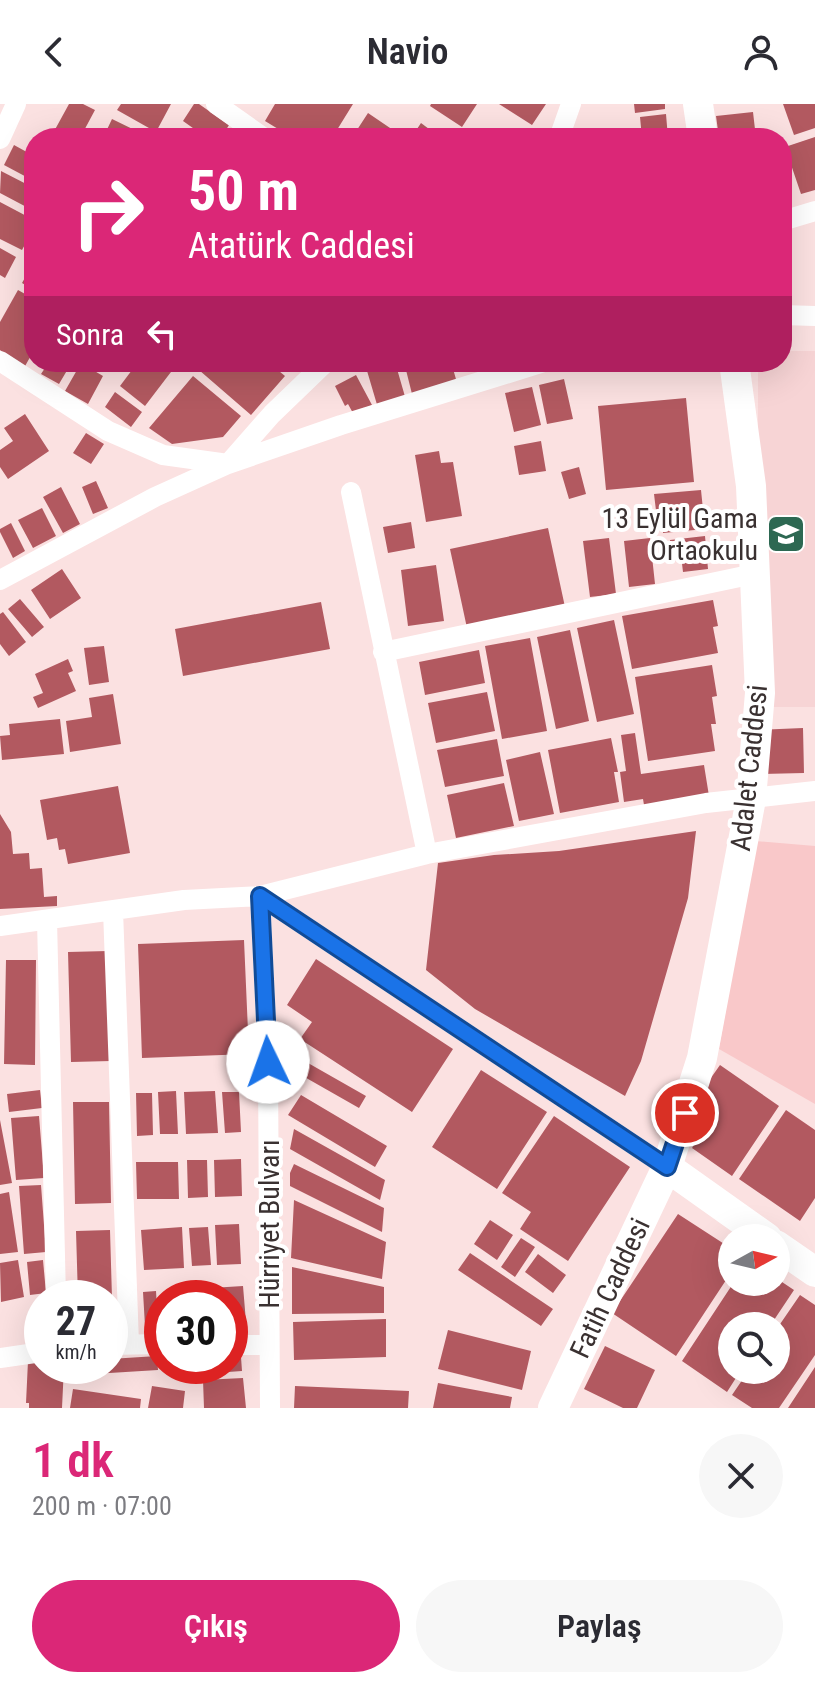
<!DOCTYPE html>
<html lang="tr">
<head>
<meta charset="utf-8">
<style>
  body { margin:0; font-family:"Roboto Condensed",sans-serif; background:#f7f7f7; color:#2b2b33; height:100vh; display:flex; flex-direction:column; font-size:30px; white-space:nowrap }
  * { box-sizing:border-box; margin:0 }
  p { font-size:26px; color:#7c7c81 }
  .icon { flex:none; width:44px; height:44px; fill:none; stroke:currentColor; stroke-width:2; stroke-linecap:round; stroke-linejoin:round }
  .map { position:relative; height:1304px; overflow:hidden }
  .drawer { display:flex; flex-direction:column; background:#fff; flex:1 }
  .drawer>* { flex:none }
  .guide { position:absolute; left:24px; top:24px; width:768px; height:244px; border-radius:32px; box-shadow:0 8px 32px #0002; background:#db2777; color:#fff; overflow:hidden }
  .needle { width:52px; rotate:82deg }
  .tools { position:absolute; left:718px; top:1120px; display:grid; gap:16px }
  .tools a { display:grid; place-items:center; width:72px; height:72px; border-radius:50%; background:#fff; box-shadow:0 8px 32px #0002; font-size:40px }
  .speed { position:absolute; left:24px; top:1176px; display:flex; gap:16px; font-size:40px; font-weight:700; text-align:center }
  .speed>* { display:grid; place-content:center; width:104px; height:104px; border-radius:50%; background:#fff; box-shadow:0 8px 32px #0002; line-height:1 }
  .speed small { font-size:20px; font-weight:400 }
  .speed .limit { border:12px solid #d22; background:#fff; color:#111 }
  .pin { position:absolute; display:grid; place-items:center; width:68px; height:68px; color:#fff; margin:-34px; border:4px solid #fff; border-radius:50%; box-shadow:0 2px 8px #0007 }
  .me { position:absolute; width:88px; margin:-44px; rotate:357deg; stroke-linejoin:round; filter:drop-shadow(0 0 6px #0008) }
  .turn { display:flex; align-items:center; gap:28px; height:168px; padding:0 32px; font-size:36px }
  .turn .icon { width:104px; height:104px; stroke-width:2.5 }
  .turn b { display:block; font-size:56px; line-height:68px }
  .then { display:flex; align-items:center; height:76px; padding:0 32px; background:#0003; gap:16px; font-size:30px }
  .round { display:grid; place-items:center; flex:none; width:84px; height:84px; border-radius:42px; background:#f7f7f7 }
  .summary { display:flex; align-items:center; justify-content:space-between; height:136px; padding:0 32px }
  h1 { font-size:48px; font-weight:600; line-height:60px; color:#db2777 }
  .primary-button { display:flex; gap:16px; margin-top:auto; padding:16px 32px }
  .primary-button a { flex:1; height:92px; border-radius:48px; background:#db2777; color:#fff; font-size:32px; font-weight:600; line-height:92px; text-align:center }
  .primary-button a+a { background:#f7f7f7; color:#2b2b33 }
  header { display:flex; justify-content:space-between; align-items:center; height:104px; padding:0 32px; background:#fff; font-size:36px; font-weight:600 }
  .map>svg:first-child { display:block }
</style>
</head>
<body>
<header><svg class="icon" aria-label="back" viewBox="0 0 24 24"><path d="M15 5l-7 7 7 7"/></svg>Navio<svg class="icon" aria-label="person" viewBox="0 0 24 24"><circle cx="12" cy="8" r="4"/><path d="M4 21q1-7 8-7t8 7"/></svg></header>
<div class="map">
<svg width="815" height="1304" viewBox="0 0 815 1304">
  <rect width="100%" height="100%" fill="#fbe1e1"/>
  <path fill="#f7d4d5" d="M782,247H815V603H758V258H782Z"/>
  <path fill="#f9c8c9" d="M755,737L815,742V1000L719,945Z"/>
  <path fill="#b25960" d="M69,0H83L95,6L80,34H57L52,31Z
    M121,0H171L156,28L117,6Z
    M194,0H199L229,21L221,34H207L183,17Z
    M275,0H353L332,34H293L265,17Z
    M431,0H477L462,23L430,2Z
    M499,0H546L532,21Z
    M634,0H665V5L635,9Z
    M783,0H815V24L794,31Z
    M753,8L756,34H719L716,12Z
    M368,9L393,26L388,34H362L355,29Z
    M666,10L668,34H642L640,13Z
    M112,15L151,34H103Z
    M421,19L441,34H411Z
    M815,33V86L801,90L785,43Z
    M14,41L34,52V77L4,61Z
    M1,67L34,84V107L0,89Z
    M0,98L34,116V124L22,146L0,135Z
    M0,144L16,153L5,174L0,171Z
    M34,158V186L22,179Z
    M18,186L34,195V246L24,264L0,246V218Z
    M49,258H72L59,280L41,270Z
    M138,258H151L155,261L157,258H166L174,264L145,302L120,282Z
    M206,258H268L285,272L251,311L199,266Z
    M373,258H395L406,296L378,304L365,260Z
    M404,258H451L458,282L413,294Z
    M81,259L103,272L88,300L65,287Z
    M356,271L372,301L354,311L348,300L345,302L335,282Z
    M193,272L241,312L223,333L172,340L149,324Z
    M564,275L573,315L547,320L539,281Z
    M532,283L541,321L514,328L505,289Z
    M115,288L142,308L131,323L105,303Z
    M686,294L694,378L606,386L598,302Z
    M25,310L49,347L8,375L0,363V346L13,337L4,324Z
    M86,329L104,340L91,360L73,349Z
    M541,337L546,367L519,371L514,342Z
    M439,347L441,359L453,358L462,412L426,418L415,351Z
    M579,363L586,390L569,395L561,368Z
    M96,377L108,404L93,410L82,383Z
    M61,383L80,420L63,429L43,393Z
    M701,386L705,425L663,429V423H658L654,390Z
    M42,404L56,432L33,444L18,416Z
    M411,418L415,444L388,449L383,423Z
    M11,419L25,447L13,454L0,428V425Z
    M548,424L565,503L467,524L450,445Z
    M705,432L708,465L683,468L681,451L671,452L670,436Z
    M609,434L616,490L590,493L583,437Z
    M650,434L655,480L629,483L624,437Z
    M436,461L444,517L408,522L401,466Z
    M62,465L81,494L50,515L31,486Z
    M20,495L44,523L32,533L8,505Z
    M713,496L718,522L713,523L718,549L632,565L622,512Z
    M321,498L330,545L183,572L175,525Z
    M3,508L26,538L9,552L0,540V510Z
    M614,516L634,610L597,618L577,524Z
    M570,526L589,617L556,625L537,533Z
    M530,534L547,627L502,635L485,542Z
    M104,542L109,578L89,581L84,544Z
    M479,546L485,579L425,591L419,558Z
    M68,555L73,567L68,569L76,587L38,604L33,593L43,589L35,570Z
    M712,561L717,592L712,593L716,620H711L715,647L648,657L635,573Z
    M487,588L495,627L436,639L428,599Z
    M113,590L121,640L70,648L66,617L92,613L89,594Z
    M60,615L64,650L2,656L0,632L10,631L9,620Z
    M803,624L804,669L761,670L759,626Z
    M635,629L641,670L704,661L709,692L644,701L643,695L624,698L620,668L626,667L621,631Z
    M611,634L618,668H614L619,698L560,709L548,646Z
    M497,635L504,672L445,683L437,646Z
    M540,648L554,710L519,717L506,656Z
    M504,679L514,722L456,734L447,691Z
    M118,682L130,749L68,760L65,745L59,746L57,734L47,736L40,696Z
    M0,710L11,728L13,750L29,749L30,765L42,764L44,793L57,792V802L0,805Z
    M696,727L688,794L641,957L625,992L475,905L426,866L438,759L494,751L559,747Z
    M244,836L249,950L142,954L138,840Z
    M108,847L111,957L71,958L68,848Z
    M316,855L453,945L412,1008L300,935L312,918L287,901Z
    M6,856H36L35,961L4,960Z
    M301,955L366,992L359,1004L294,967Z
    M720,961L779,1002L732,1072L692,1044L711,1016L701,1009L711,995L701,988Z
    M481,966L547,1008L497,1085L432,1043Z
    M40,986L42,1004L9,1008L7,990Z
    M176,987L178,1030H160L158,988Z
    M215,987L218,1029L186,1030L184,988Z
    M222,988H239L241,1028L225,1029Z
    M136,989H152L153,1031L137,1032Z
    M301,991L387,1042L375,1063L288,1011Z
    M73,998H109L111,1099L75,1100Z
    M786,1006L815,1026V1094L800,1117L739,1075Z
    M39,1012L44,1074L16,1076L11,1014Z
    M554,1012L630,1063L568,1157L520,1125L531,1108L502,1089Z
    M0,1016L12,1079L0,1081Z
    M294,1025L385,1076L380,1096L290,1045Z
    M241,1055L242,1092L215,1093L214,1056Z
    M187,1056H207L208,1093L188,1094Z
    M136,1058H178L179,1095H137Z
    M294,1060L384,1104L382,1128L290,1082V1069Z
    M41,1081L46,1148L24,1150L19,1082Z
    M9,1088L18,1148L0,1150V1090Z
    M294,1096L386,1138L382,1175L291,1154Z
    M678,1110L732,1145V1167L676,1252L612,1209Z
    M490,1116L513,1131L497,1156L474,1140Z
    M239,1120L241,1160L217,1161L215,1121Z
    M182,1123L184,1164L144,1166L141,1126Z
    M208,1123L211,1161L192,1162L189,1124Z
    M110,1126L112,1194H78L76,1127Z
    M521,1134L535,1143L515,1173L501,1163Z
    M470,1149L553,1205L541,1222L458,1166Z
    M538,1150L566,1171L553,1189L525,1168Z
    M18,1156L24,1193L1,1198L0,1159Z
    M43,1156L46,1189L30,1191L27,1158Z
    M292,1163L384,1183V1209L292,1210Z
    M776,1174L794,1186L770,1222H732V1266H741L727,1288L682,1257L734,1178H776Z
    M243,1182L246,1218L230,1219V1194H212L211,1184Z
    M204,1185L205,1194H164V1188Z
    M156,1187L158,1222H145L143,1188Z
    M800,1191L815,1201V1251L779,1304H752L732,1291L749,1266H776V1226Z
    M386,1215V1253L294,1256L293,1218Z
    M448,1226L531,1247L522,1286L438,1265Z
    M605,1242L655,1266L637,1304H623L584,1285Z
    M157,1252L158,1266L77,1271L76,1262H110V1255Z
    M241,1253L242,1267L214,1269V1262H230V1254Z
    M28,1257L42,1258V1262H64L62,1304H29V1299H26Z
    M815,1263V1304H788Z
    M243,1274L246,1304H204L203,1276Z
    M438,1279L512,1293L510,1304H433Z
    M152,1282L185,1287L183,1304H148Z
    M295,1282L409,1287L408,1304H294Z
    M73,1285L141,1295L140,1304H70Z"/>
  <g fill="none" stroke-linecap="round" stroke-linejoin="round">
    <path stroke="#fff" stroke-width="20" d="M216,0L264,34
      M559,34L571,0
      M0,35L16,0
      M782,117L815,107
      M782,211L815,212
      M0,257L108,327L163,351L228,360L341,321L544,258
      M351,388L427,750
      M0,476L155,393L228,360L272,310L326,258
      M383,548L754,470
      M260,792L268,958L270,1304
      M260,792L667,1063
      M113,806L129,1239
      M47,816L56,1194
      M0,822L184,796L260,792L427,750L706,699L815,687
      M110,1241L162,1240
      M230,1241H269
      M0,1254L42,1248"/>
    <path stroke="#fff" stroke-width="30" d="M698,0L703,34
      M667,1063L767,1134
      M776,1141L815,1168
      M553,1304L667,1063L702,954L751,695L760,589L751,382L734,258"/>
  </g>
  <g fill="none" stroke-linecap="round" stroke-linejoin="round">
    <defs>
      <path id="route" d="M268,958L260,792L667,1063L685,1009"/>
    </defs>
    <use href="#route" stroke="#114b97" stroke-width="20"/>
    <use href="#route" stroke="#1a73e8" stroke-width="14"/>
  </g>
  <defs>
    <symbol id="school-square" viewBox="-11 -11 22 22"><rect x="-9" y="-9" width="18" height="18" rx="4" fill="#2d6852" stroke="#fff"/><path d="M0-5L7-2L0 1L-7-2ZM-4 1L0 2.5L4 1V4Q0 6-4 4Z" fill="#fff"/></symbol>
  </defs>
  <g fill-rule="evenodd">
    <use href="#school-square" x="764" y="408" width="44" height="44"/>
  </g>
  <g text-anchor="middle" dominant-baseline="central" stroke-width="8" stroke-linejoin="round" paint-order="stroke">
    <g font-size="28" fill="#3a3131" stroke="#fff" text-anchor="end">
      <text x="758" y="414">13 Eylül Gama<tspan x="758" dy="32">Ortaokulu</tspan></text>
    </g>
    <g font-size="28" fill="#3a3131" stroke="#fff">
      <text transform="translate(749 664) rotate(-84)">Adalet Caddesi</text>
      <text transform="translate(269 1120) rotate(-90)">Hürriyet Bulvarı</text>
      <text transform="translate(610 1184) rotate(-65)">Fatih Caddesi</text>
    </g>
  </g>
</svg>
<div class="tools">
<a><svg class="needle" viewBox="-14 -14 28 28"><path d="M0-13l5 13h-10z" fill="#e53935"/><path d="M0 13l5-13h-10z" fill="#7c7c81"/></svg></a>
<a><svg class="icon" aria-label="search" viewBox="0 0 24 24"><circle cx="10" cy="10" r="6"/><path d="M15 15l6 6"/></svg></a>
</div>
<div class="speed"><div>27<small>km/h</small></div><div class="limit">30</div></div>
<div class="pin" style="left:685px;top:1009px;background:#d93025"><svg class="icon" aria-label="arrive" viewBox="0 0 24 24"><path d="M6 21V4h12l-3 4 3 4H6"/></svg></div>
<svg class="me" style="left:268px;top:958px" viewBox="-20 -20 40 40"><circle r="19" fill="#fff"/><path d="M0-13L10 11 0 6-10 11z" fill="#1a73e8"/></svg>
<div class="guide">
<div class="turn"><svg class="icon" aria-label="right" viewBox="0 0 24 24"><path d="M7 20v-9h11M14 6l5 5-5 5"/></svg><div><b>50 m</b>Atatürk Caddesi</div></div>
<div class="then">Sonra<svg class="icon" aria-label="left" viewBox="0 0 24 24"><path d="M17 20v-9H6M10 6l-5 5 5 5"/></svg></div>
</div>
</div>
<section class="drawer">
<div class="summary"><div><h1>1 dk</h1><p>200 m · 07:00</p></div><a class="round"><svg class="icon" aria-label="close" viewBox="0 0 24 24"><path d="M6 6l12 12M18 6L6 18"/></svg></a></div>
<div class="primary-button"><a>Çıkış</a><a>Paylaş</a></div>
</section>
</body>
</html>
